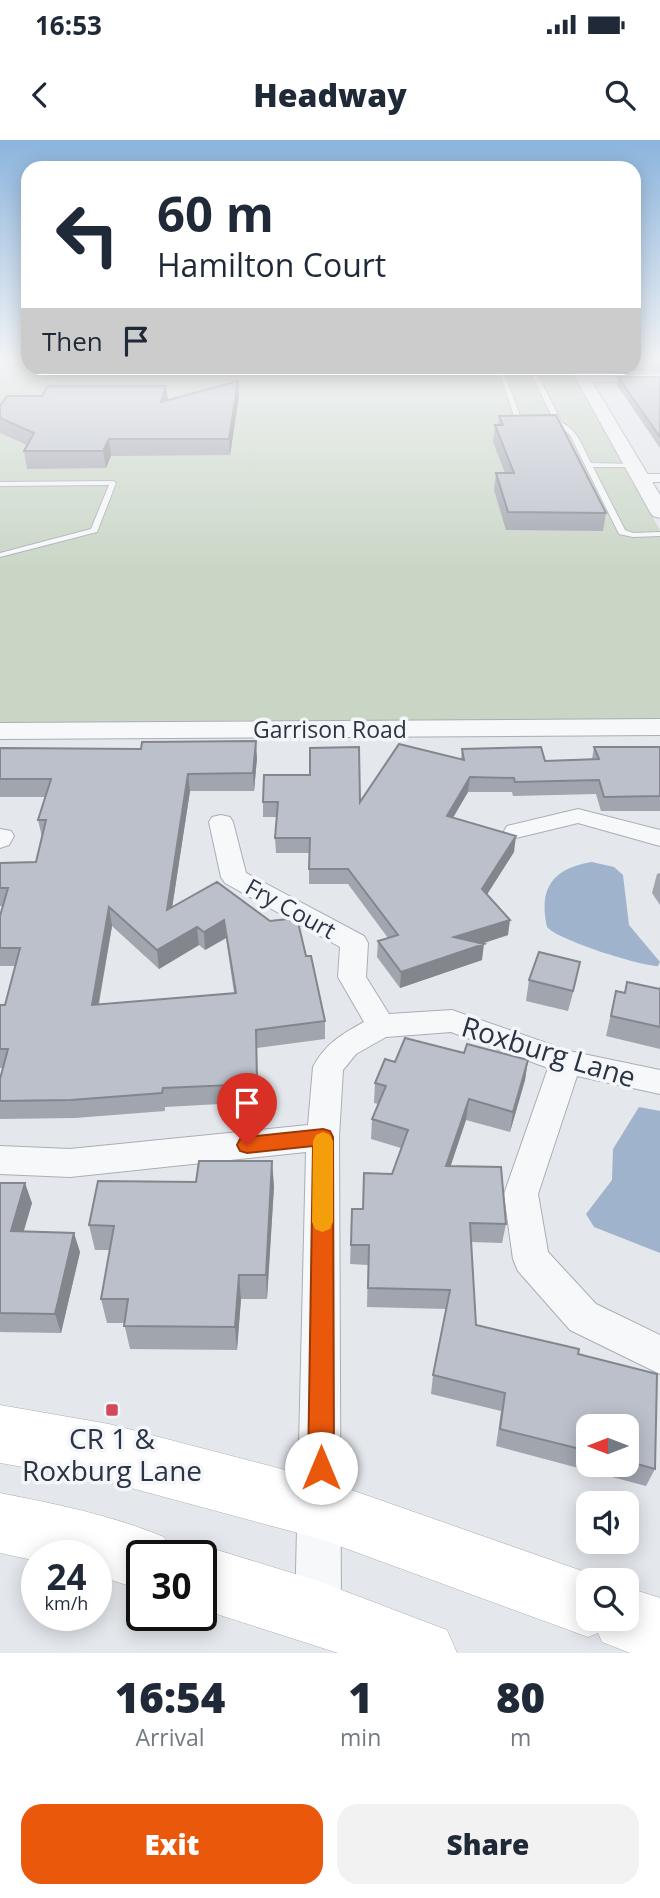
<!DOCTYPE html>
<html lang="en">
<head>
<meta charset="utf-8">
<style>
  body { margin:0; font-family:"Open Sans",sans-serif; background:#f2f2f3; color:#1f2937; height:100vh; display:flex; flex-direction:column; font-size:26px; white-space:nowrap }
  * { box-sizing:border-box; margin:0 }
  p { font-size:23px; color:#747a83 }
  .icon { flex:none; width:38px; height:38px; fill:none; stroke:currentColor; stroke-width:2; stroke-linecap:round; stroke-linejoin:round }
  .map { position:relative; height:1513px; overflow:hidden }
  .drawer { display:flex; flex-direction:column; background:#fff; flex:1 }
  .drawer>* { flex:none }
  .banner { position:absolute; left:21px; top:21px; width:620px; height:214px; border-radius:21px; box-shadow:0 4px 18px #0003; background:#fff; color:#1f2937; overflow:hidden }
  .needle { width:46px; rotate:270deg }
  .fabs { position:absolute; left:576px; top:1274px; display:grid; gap:14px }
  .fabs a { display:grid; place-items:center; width:63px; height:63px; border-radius:14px; background:#fff; box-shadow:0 4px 18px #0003; font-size:35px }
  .speed { position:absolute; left:21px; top:1400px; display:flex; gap:14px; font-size:35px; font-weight:700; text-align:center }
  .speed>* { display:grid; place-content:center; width:91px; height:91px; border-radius:50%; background:#fff; box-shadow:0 4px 18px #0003; line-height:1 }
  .speed small { font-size:18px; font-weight:400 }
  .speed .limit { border:4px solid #111; border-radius:10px; background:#fff; color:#111 }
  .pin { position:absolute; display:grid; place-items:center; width:60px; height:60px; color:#fff; margin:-72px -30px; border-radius:50% 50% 50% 0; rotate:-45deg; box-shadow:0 0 7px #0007 }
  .pin .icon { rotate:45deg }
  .me { position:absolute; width:77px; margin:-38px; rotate:0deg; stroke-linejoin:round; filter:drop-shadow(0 0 5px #0008) }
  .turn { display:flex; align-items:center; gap:24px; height:147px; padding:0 21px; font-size:32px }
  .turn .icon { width:91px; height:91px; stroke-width:2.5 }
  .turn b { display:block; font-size:49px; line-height:60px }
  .then { display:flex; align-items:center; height:66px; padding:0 21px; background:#0003; gap:14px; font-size:26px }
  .eta { display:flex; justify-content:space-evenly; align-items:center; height:119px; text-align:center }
  .eta b { font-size:42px; font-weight:800; line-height:49px }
  .cta { display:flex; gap:14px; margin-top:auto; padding:14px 21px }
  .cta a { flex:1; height:80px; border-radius:21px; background:#ea580c; color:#fff; font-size:28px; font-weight:800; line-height:80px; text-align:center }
  .cta a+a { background:#f2f2f3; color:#1f2937 }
  .status { display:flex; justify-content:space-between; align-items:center; height:49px; padding:0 35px; background:#fff; direction:ltr }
  .status svg { height:19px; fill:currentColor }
  header { display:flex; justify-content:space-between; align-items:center; height:91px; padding:0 21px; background:#fff; font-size:32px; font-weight:800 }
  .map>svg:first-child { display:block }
</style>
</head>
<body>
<div class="status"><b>16:53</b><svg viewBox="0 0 49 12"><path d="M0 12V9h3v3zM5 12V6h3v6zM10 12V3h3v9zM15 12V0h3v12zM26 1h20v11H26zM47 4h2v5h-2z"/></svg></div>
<header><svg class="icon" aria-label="back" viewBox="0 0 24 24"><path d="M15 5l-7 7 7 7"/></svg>Headway<svg class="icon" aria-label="search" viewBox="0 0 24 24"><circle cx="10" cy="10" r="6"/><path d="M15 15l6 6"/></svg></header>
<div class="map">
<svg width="660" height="1513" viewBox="0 0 660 1513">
  <rect width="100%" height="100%" fill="#e4e7ec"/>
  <path fill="#c9d6c5" d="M0,218H28V228H570L660,390V581L0,585Z"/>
  <path fill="#9fb4cc" d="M592,722L614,727L623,735L629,785L660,822L658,826C640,826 558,800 547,787C538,747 554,728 592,722Z
    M639,967L660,971V1113L594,1087L586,1074L612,1040L613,1009Z"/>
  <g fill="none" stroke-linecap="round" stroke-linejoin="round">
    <defs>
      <path id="service" d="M499,230L536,232L562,283C578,290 583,308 591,323L635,324L636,325L633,327H593L625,390L633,393L660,392V396L633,397L619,394L570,295L561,287L544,284L555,283L532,235L504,233L522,281L531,283L529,286L516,282Z
        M113,341L116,343L97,392L0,417V413L91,389L109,345L0,346V342Z"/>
      <path id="minor" d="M660,234V242H583L577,238L583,234Z
        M660,334V342H640L633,338L640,334Z
        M578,669L660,690V706L578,683L516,698L507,696L504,691L507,686Z
        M221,675L230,677L233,682L246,733L364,796L368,803L366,837L389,874L452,870L569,911L660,930V954L577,936L538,1054L548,1112L596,1164L660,1195V1234L570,1190L518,1131L513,1119L504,1054L548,928L451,892L386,897L356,914L343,930L339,997L341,1473L334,1489L318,1496L302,1489L295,1473L306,1012L70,1037L0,1034V1006L70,1009L308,985L313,927C325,904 342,894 364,882L338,837L340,807L225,743L221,737L209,682L212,677Z
        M0,689L11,691L14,696L9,705L0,708Z"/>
      <path id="tertiary" d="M570,228H584L660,355V378L653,376L650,372Z
        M660,579V595L0,599V583Z"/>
      <path id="secondary" d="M0,1265L109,1284L320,1339L588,1433L606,1440H588V1479H626V1447L660,1458V1513H630L602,1502L598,1493L588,1497L320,1399L109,1342L0,1323Z
        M0,1353C56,1364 111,1375 164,1397L172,1416H142V1450L96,1435V1416H37V1421L0,1413Z
        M201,1405L318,1441L447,1490L457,1513H338L201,1469V1416H178Z"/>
    </defs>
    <use href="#service" stroke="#a9aeb7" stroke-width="2"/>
    <use href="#minor" stroke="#a9aeb7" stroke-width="2"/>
    <use href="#tertiary" stroke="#a9aeb7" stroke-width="2"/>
    <use href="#secondary" stroke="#a9aeb7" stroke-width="1"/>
    <use href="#service" fill="#f7f8fa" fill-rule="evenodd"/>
    <use href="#minor" fill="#f7f8fa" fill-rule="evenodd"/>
    <use href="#tertiary" fill="#f7f8fa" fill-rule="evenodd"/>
    <use href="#secondary" fill="#fff" fill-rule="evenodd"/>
  </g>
  <path fill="#a1a5ae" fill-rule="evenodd" d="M634,218H660V232L609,231L606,228H634Z
    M618,237H660V308L617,245Z
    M239,256L230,315L111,316L106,328L27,329L24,311L27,305L0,293V266L168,260Z
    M499,276L606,373L603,391L506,390L494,350L496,333H505L493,302L495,285H498Z
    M594,607H660V671H601L596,654L513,656L512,652H468L453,678L514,712L487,754L508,795L481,804L482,820L400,848L377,817L378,801L388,798L348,744H309V713H276L275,698L277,677H263V662H360L461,619L462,609L545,621L592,619Z
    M0,608L257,618L254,651H190L172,767L306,816L325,881V899L257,908L258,962L165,967V971L75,978L0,979V939L3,928H0V865H5L16,826H0V808L3,766H0V723L36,722L42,697L38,680L46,657H0ZM112,786L159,829L199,805L205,810L226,798L234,853L99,864Z
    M660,733V765L652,753L657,734Z
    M529,840L576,842L568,871L526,861Z
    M660,845V909L606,896L616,851L624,853L659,849Z
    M405,898L464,913L467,904L528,920L525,940L510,992L466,980L450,1026L501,1027L506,1084L502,1103L471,1102L476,1185L579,1209L578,1214L657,1234L655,1329L646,1346L496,1306L501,1271L431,1254L433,1235L447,1169L367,1167L368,1125L350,1124L352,1069H363L364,1033L392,1034L401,1008L371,999L372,979L378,964L374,963L375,943L385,919L395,922ZM588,1286H626V1325H588Z
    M0,1043L32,1063L23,1091L80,1112L61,1193L0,1192Z
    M274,1046L267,1159H241L237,1210L130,1209L124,1183H107L101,1159L110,1110H95L89,1085Z"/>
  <path fill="#83868d" d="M238,241L239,256L230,315L229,299Z
    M166,246L168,262H161Z
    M109,299L111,316L106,328L103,311Z
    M256,601L257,618L254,651L253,633Z
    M188,634L190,651L169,788L167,770Z
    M470,637L468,652L445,691L447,676Z
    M516,696L514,712L481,764L482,749Z
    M109,767L112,786L95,883L92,865Z
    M224,780L226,798L205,810L204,792Z
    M510,780L508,795L453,813L454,797Z
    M197,787L199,805L159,829L157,810Z
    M484,804L482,820L400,848L401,832Z
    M528,920L525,940L510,992L513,972Z
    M469,959L466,980L444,1046L446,1026Z
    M272,1021L274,1046L267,1159L266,1135Z
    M25,1043L32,1063L18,1111L11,1091Z
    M74,1093L80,1112L61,1193L55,1174Z
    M239,1135L241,1159L237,1210L235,1187Z"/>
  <path fill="#bbc0ca" stroke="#83868d" stroke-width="2" fill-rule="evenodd" d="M634,218H660V224H634Z
    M618,237H660V297Z
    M238,241L229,299H109L103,311H24L34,293L0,278V266L7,256H42L48,246H166L161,262Z
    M556,275L606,373L508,372L496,333H514L495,285H503L499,276Z
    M256,601L253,633L188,634L167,770L217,742L270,781L297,778L306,816H311L325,881L256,890L257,944L163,948L162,953L71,960L0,961V939L8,909H0V865H5L20,808H0V776L8,748H0V723L36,722L46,680H38L51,639H0V608L141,609L142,602ZM109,767L157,810L197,787L204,792L224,780L236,853L92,865Z
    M399,604L464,620L462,609L541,607L545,621L599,619L594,607H660V656L604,657L599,640L515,642L514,638L470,637L447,676L516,696L482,749L510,780L454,797L484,804L401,832L378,801L398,795L348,729H309L310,698H275L278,662H263L264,635H310V608L359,607L360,662Z
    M539,812L580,822L573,851L529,840Z
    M627,842L660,849V887L611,876L616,851L625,853Z
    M405,898L464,913L467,904L528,920L513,972L469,959L446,1026L501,1027L506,1084L470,1083L476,1185L579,1209L578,1214L657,1234L655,1329L626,1321V1286H588V1311L500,1289L505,1253L433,1235L450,1150L368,1148L369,1105H351L352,1069H363L364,1033L392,1034L408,990L372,979L386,946L375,943L385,919L395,922Z
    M199,1021H272L266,1135H239L235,1187L124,1186L128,1159H101L114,1086L89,1085L98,1041L196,1042Z
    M0,1043H25L11,1091L74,1093L55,1174L0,1173Z"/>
  <linearGradient id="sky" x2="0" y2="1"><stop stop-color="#8bb4dd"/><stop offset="0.51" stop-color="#f3f4f6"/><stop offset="1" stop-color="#f3f4f6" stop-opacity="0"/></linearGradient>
  <rect width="660" height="430" fill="url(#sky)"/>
  <path fill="#ea580c" stroke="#983908" stroke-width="2" d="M323,989L330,991L333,997L334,1328L330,1337L321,1341L312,1337L308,1328L313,1006L247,1013L240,1011L237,1005L240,999L247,997Z"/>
  <path fill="#f59e0b" d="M323,992L330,995L333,1001V1082L330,1089L322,1092L315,1089L312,1082L313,1001L316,995Z"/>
  <rect fill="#d1495b" stroke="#f4f6f9" stroke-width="2.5" x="105" y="1263" width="14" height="14" rx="3.5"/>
  <g text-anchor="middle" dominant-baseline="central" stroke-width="7" stroke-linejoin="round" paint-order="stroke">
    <g font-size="23" fill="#2b3445" stroke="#f4f6f9">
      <text x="330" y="589">Garrison Road</text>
      <text transform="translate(291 768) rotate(29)">Fry Court</text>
    </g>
    <g font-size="28" fill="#2b3445" stroke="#f4f6f9">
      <text transform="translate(549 911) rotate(17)">Roxburg Lane</text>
    </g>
    <g font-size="28" fill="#2b3445" stroke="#f4f6f9">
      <text x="112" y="1298">CR 1 &amp;<tspan x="112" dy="32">Roxburg Lane</tspan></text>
    </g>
  </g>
</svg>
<div class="fabs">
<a><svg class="needle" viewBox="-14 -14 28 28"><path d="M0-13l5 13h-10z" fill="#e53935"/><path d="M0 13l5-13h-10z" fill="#747a83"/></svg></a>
<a><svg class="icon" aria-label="sound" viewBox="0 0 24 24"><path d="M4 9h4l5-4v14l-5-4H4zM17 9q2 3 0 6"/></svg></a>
<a><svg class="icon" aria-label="search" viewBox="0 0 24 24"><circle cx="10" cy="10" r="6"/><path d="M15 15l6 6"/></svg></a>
</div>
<div class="speed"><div>24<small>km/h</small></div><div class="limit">30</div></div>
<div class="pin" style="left:247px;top:1005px;background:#d93025"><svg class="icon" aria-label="arrive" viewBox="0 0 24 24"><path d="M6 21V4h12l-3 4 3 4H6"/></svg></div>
<svg class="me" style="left:321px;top:1328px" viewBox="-20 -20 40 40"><circle r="19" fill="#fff"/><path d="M0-13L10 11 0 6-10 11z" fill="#ea580c"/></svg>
<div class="banner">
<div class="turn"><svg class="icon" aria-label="left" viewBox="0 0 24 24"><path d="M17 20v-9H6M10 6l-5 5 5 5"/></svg><div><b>60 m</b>Hamilton Court</div></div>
<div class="then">Then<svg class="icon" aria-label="arrive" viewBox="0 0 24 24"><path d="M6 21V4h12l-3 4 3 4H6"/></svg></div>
</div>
</div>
<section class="drawer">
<div class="eta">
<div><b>16:54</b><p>Arrival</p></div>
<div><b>1</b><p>min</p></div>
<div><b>80</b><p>m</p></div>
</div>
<div class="cta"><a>Exit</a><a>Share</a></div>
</section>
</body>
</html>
